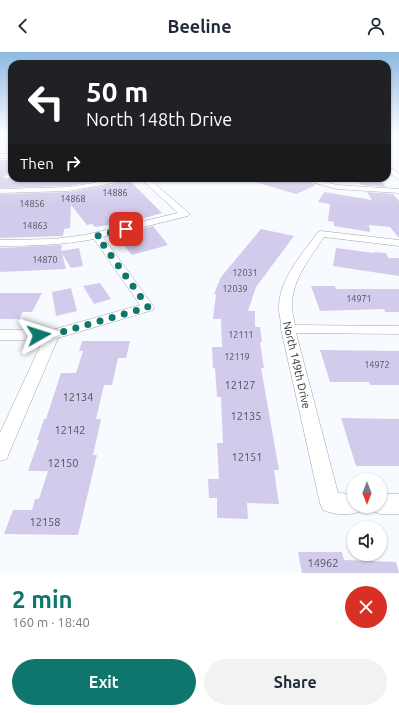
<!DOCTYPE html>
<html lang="en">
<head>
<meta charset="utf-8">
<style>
  body { margin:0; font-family:Ubuntu,sans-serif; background:#f2f2f3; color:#1f2937; height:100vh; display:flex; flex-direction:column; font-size:15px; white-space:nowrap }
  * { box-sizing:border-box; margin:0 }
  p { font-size:13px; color:#747a83 }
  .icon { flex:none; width:22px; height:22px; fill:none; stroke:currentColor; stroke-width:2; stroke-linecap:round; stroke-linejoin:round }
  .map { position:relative; height:521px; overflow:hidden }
  .details { display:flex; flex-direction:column; background:#fff; flex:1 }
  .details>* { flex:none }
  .guide { position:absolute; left:8px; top:8px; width:383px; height:122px; border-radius:12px; box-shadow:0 1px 3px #0004; background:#202124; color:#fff; overflow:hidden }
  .needle { width:26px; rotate:180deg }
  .buttons { position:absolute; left:347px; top:421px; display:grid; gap:8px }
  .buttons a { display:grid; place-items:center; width:40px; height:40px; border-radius:50%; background:#fff; box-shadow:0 1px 3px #0004; font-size:20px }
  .pin { position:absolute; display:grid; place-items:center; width:34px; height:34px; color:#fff; margin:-17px; border-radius:8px; box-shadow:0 2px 6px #0006 }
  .me { position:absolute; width:44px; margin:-22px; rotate:84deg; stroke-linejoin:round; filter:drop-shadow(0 0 3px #0008) }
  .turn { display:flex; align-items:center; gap:14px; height:84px; padding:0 12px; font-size:18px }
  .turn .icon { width:52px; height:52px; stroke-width:2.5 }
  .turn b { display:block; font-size:28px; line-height:34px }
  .then { display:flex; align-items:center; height:38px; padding:0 12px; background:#0003; gap:8px; font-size:15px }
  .round { display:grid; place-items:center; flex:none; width:42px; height:42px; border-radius:21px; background:#f2f2f3 }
  .headline { display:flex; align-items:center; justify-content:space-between; height:68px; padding:0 12px }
  h1 { font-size:24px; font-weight:600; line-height:30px; color:#0f766e }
  .primary-button { display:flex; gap:8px; margin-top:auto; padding:8px 12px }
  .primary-button a { flex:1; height:46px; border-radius:24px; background:#0f766e; color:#fff; font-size:16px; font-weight:600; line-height:46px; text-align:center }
  .primary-button a+a { background:#f2f2f3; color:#1f2937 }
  header { display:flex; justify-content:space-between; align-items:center; height:52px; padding:0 12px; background:#fff; font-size:18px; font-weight:600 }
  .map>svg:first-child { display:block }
</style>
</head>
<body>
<header><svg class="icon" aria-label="back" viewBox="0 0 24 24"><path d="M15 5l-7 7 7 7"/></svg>Beeline<svg class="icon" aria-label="person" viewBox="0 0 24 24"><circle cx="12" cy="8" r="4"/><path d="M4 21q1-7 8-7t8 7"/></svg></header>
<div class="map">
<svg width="399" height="521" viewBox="0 0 399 521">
  <rect width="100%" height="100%" fill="#f7fafe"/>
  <path fill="#d2cbeb" d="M0,108H12V117L3,126H113L69,134L0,136Z
    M253,126H296L316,133L296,142L252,129Z
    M355,126H378L386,135L361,133Z
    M130,129L162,161L117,174L115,172L95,175L92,172L87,173L71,153L70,176L64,177L63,184L0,186V142L69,140Z
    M324,140L372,148L367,140L393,142L399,149V186L390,175L369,173L370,180L334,174V170L328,169L330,152L318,150Z
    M153,174L168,193L132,203L123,192L131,190L123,182Z
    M261,177L294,184L256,235L248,259H255V275H260L262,290H260L264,316H261L279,418H274L279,452L247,451L248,467L217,466V446H209L208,427H219L217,391H223L221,345H217L215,316H213L212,295H222L221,267H213L216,242H214L221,225Z
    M62,193L61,199L79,196L83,214L71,216L62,201L66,217L0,220V196Z
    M336,196L374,201V200L386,201L388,206H399V224L333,214Z
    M100,231L111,247L94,252L83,234Z
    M311,234H335L336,237H399V260H385L384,257L320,259Z
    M71,236L77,259L56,264L52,240Z
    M0,241H42L32,260H23L19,267H0Z
    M82,289H130L126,306H118L112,333H104L96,367H101L93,403H97L78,483L4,482L13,458H32L35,447H39L48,419H28L39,388H37L44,367H46L61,321H76L83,299H79Z
    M320,298L399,299V333H370L369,330H330Z
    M341,366L399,367V414H356Z
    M298,500H342L344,508L396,510L399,521H302Z"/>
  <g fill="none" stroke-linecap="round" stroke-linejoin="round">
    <defs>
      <path id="minor" d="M387,82L399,84V88L387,86Z
        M12,83V88L0,96V91Z
        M0,102H12V106H0Z
        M387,113L399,122V128L387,119Z
        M122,126H148L190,162L188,164L103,185L154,255L153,258L58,286L9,401L7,407L0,409V381L43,288H0V278H52L140,253L94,187C63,193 32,194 0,194V188L53,187L85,183L178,161L140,126L69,139L0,141V137L69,135Z
        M297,126H310L337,133L399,137V141L337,137Z
        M321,179L399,188V194L324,185C311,205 293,226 292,251C291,258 294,266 295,273L399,274V282L296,281L338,441L354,442V454H363L361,459C350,464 334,463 323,458L320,451L281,277C282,269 278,261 279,253C280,226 303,201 318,180Z
        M380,442H399V462H380L373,459L371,454H380Z"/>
    </defs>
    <use href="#minor" stroke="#a0a5ab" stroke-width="1"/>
    <use href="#minor" fill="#fff" fill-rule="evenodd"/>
  </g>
  <linearGradient id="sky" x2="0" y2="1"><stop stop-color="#8db8e1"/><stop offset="0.53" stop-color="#fbfdff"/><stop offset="1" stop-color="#fbfdff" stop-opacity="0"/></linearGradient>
  <rect width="399" height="154" fill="url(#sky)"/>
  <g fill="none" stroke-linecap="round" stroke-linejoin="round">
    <path stroke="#0f766e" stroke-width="7" stroke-dasharray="0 12.6" d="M39,283H52L148,255L97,184L126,177"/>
  </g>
  <g text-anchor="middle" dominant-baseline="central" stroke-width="3" stroke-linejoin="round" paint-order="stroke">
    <g font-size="9" fill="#52525b">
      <text x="115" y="141">14886</text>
      <text x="73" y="147">14868</text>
      <text x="32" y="152">14856</text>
      <text x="35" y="174">14863</text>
      <text x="45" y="208">14870</text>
      <text x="245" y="221">12031</text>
      <text x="235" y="237">12039</text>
      <text x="359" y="247">14971</text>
      <text x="241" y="283">12111</text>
      <text x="237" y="305">12119</text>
      <text x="377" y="313">14972</text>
    </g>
    <g font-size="11" fill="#27292b" stroke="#fff">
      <text transform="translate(297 313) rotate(77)">North 149th Drive</text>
    </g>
    <g font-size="11" fill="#52525b">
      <text x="240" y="333">12127</text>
      <text x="78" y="345">12134</text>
      <text x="246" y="364">12135</text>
      <text x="70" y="378">12142</text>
      <text x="247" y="405">12151</text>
      <text x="63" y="411">12150</text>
      <text x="45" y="470">12158</text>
      <text x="323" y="511">14962</text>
    </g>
  </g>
</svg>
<div class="buttons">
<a><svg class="needle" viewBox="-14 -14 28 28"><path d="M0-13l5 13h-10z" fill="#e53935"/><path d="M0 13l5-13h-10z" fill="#747a83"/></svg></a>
<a><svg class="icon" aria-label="sound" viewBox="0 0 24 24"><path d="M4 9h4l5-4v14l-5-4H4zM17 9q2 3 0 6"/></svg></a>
</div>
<div class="pin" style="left:126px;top:177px;background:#d93025"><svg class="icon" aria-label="arrive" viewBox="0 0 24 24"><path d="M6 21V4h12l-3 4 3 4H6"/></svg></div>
<svg class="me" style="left:39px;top:283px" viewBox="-20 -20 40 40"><path d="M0-17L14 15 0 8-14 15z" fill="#0f766e" stroke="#fff" stroke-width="4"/></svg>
<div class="guide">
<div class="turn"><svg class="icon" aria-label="left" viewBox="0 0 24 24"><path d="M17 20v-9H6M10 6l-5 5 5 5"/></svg><div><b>50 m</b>North 148th Drive</div></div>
<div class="then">Then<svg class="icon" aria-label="right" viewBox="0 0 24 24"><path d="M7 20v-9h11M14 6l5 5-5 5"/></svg></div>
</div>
</div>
<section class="details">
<div class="headline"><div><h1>2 min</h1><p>160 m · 18:40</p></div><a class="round" style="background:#d93025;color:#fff"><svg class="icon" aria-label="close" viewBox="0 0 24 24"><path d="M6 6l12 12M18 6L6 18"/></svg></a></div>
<div class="primary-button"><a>Exit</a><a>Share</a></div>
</section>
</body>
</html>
